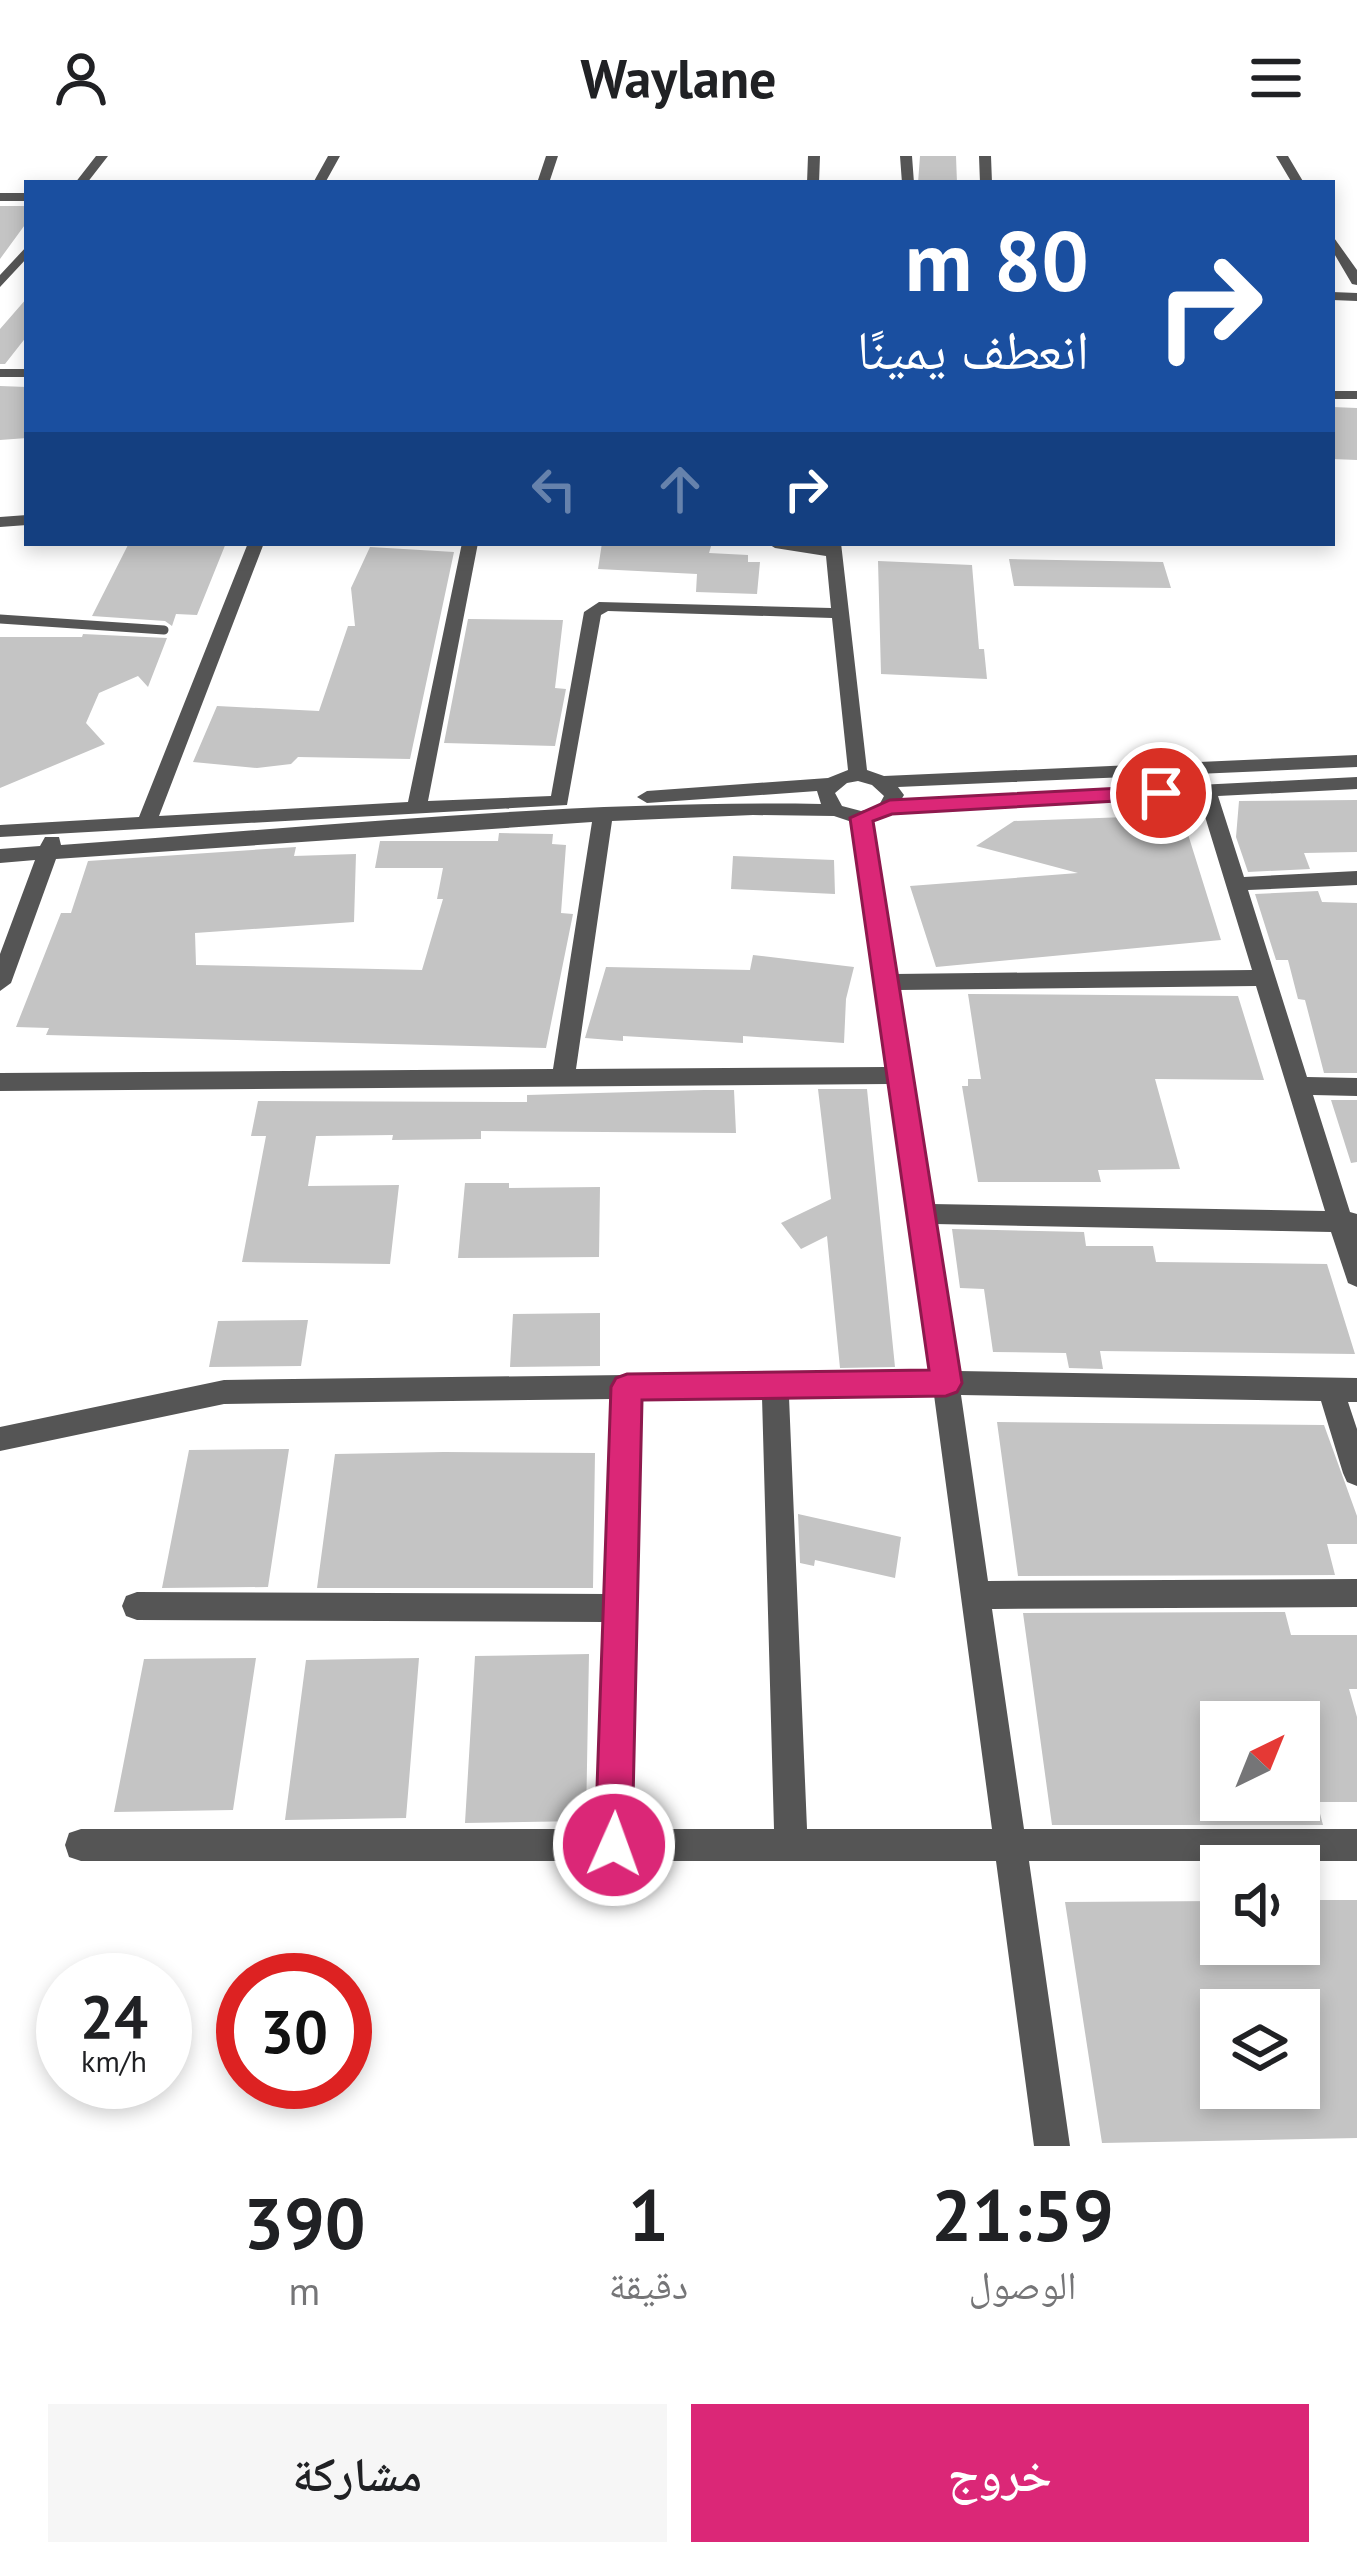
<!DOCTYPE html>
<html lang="ar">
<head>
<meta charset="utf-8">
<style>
  body { margin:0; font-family:"PT Sans","Noto Naskh Arabic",sans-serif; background:#f6f6f6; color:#202124; direction:rtl; height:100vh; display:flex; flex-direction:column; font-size:45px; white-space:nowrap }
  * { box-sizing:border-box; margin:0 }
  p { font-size:39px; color:#757577 }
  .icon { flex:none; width:66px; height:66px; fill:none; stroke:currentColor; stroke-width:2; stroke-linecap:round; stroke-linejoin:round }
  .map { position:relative; height:1990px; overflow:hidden; direction:ltr }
  .panel { display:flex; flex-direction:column; background:#fff; flex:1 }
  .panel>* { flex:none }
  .banner { position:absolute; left:24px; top:24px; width:1311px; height:366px; border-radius:0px; box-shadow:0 6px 18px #0003; direction:rtl; background:#1a4fa0; color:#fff; overflow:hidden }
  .needle { width:78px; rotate:43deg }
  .fabs { position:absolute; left:1200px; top:1545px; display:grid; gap:24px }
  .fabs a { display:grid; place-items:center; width:120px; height:120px; border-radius:0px; background:#fff; box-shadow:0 6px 18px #0003; font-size:60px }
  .speed { position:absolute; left:36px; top:1797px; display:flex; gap:24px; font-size:60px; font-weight:700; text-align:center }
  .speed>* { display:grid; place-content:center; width:156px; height:156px; border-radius:50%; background:#fff; box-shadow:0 6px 18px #0003; line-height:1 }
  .speed small { font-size:30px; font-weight:400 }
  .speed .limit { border:18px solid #d22; background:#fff; color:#111 }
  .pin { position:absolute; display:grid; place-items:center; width:102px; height:102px; color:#fff; margin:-51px; border:6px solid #fff; border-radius:50%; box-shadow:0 3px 12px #0007 }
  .me { position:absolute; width:132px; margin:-66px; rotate:2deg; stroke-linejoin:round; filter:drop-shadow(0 0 9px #0008) }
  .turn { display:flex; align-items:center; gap:42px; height:252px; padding:0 48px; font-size:54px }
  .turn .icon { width:156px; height:156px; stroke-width:2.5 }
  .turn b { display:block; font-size:84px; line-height:102px }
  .lanes { display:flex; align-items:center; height:114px; padding:0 48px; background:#0003; justify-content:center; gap:60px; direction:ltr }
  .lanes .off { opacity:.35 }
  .eta { display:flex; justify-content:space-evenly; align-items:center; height:204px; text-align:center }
  .eta b { font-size:72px; font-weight:600; line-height:84px }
  .primary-button { display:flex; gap:24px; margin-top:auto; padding:24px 48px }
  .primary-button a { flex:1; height:138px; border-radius:0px; background:#db2777; color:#fff; font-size:48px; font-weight:600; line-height:138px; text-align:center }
  .primary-button a+a { background:#f6f6f6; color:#202124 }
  header { display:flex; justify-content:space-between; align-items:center; height:156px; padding:0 48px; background:#fff; font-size:54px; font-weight:600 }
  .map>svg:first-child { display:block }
</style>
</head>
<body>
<header><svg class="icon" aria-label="menu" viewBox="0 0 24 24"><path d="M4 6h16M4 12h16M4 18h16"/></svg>Waylane<svg class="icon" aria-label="person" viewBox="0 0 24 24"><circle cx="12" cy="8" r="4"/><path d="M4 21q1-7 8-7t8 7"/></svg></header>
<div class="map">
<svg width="1357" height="1990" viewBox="0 0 1357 1990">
  <rect width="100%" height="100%" fill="#fff"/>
  <path fill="#c4c4c4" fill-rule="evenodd" d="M920,0H956L957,27H918Z
    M0,50H27V66L0,103Z
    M27,142V180L5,208H0V173Z
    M0,230L27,231V282L0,284Z
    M1332,251L1357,252V304L1332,303Z
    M129,387H226L197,459L176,458L172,470L165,465L92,460Z
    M602,387H712L709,397L748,399V406H760L757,438L696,436L697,418L598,413Z
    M370,391L454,396L410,603L298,601L291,608L257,612L193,606L217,550L319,555L348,470H355L351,432Z
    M1009,403L1163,406L1171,432L1014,430Z
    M878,405L972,409L979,493H984L987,523L881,518Z
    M468,463L563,464L555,532L566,533L555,590L444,587Z
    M83,478L167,482L148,531L138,520L99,537L86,567L105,588L0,632V481H82Z
    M1357,644V696L1304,697L1310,713L1248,716L1236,681L1239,645Z
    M1182,659L1221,784L936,811L910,730L1078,717L976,690L1014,665Z
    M499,677L553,678L552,688L566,689L561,757L573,758L546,892L46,879L49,872L16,871L61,757H71L88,705L296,691L294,700L356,698L354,766L195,777L196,809L422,814L443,743H437L443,712H375L380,685H498Z
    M733,700L834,704L835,738L731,733Z
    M1318,735L1322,746L1357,747V917H1324L1305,844L1298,843L1288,804H1276L1255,738Z
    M753,799L854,811L846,843L844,887L743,880V887L623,880V885L585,882L606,811L750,814Z
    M968,838L1238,840L1264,924L1155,923L1180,1013L1098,1014L1101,1026H978L962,930H968V923H981Z
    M818,933H867L895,1211L840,1212L827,1080L801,1093L781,1067L831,1043Z
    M704,934H734L736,977L481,975V983L392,984L393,979L316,980L308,1030L399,1029L390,1108L242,1106L266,980H251L258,945L527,946V939Z
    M1331,944H1357V1006L1351,1007Z
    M465,1027H509V1032L600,1031L599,1101L458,1102Z
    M952,1073L1084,1076L1086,1090H1153L1156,1106L1327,1108L1355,1198L1100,1195L1103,1213L1069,1212L1066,1197L993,1196L984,1133L960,1132Z
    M600,1157V1210L510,1211L513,1158Z
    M308,1164L301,1210L209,1211L218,1165Z
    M997,1266L1324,1269L1357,1360V1388H1327L1335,1419L1018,1420Z
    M289,1293L268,1431L162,1432L189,1294Z
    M444,1296L595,1297L593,1432H317L335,1298Z
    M798,1358L901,1381L895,1422L815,1404L814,1410L800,1407Z
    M1285,1456L1291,1479H1357V1533H1349L1357,1561V1646H1317L1323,1669H1052L1023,1457ZM1221,1566H1299V1644H1221Z
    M589,1498L586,1665L465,1667L475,1500Z
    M256,1502L233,1654L114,1656L144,1503Z
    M419,1502L406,1662L285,1664L306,1504Z
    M1299,1744H1357V1982L1102,1987L1065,1746L1221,1745V1788H1299ZM1221,1854H1299V1932H1221Z"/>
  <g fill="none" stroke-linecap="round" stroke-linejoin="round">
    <path stroke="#555" stroke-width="9" d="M0,463L164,474"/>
    <path fill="#555" fill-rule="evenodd" d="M96,0H108L87,27H75Z
      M328,0H340L325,27H313Z
      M546,0H558L549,27H537Z
      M808,0H820L819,27H807Z
      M900,0H912L914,27H902Z
      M979,0H991L992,27H980Z
      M1276,0H1288L1304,27H1292Z
      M0,37H27V45H0Z
      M1332,79L1357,114V129L1352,128L1332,94Z
      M27,90V102L0,131V119Z
      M1332,136L1357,137V145L1332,144Z
      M0,213H27V221H0Z
      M1332,235H1357V243H1332Z
      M27,359V369L0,371V361Z
      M248,387H264L159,660L408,646L462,387H478L428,645L551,640L584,456L599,446L831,452L826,400L775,392L767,387H841L867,614L884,620L1357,599V611L898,631L904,639L901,644L1357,621V633L1218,640L1244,721L1357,715V729L1248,734L1307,921L1357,922V940L1313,939L1350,1056L1357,1058V1131L1348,1127L1331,1076L935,1068L958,1215L1357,1222V1246H1348L1357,1273V1330L1347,1326L1343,1317L1321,1245L961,1239L988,1425L1357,1423V1451L992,1453L1024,1673H1357V1705H1029L1070,1990H1034L996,1705H81L69,1701L65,1689L69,1677L81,1673H597L605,1466L137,1464L126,1460L122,1450L126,1440L137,1436L606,1438L613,1243L224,1248L0,1295V1271L224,1224L931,1215L889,928L0,935V917L553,913L592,666L56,703L11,827L0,835V798L35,704L0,707V693L40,690L45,681H59L61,689C314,671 568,644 821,648L817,635L647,647L637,641L647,635L828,622L848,614L832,462L608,455L601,459L567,649L0,681V669L139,661ZM858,625L872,629L884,640L878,651L861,655L842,650L835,637L847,627ZM1199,641L1252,814L895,818L871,666L895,657ZM753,659L834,660L852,666L887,911L576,913L612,665ZM1256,830L1325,1055L931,1048L898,834ZM934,1239L992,1673H807L789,1241ZM762,1241L774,1673H630L640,1243Z"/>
  </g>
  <path fill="#db2777" stroke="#8e194d" stroke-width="3" d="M1161,630L1169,632V642L892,658L873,665L962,1227L957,1236L946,1240L642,1244L632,1689L627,1702L614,1708L600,1702L595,1689L611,1231L616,1222L627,1218L929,1214L850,662L890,644Z"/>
</svg>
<div class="fabs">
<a><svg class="needle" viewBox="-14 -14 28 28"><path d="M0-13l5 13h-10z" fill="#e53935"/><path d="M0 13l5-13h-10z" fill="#757577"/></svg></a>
<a><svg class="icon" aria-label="sound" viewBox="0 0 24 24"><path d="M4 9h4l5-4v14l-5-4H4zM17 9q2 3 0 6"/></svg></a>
<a><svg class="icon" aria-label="layers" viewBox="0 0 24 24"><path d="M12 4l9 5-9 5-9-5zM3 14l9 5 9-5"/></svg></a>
</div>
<div class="speed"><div>24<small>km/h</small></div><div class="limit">30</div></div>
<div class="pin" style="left:1161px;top:637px;background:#d93025"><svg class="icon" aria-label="arrive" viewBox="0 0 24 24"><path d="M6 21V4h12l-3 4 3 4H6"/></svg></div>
<svg class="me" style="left:614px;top:1689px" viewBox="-20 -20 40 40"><circle r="17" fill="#db2777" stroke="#fff" stroke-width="3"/><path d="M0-11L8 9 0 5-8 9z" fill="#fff"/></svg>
<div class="banner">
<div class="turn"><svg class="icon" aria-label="right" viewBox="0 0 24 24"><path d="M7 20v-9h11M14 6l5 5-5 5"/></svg><div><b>80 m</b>انعطف يمينًا</div></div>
<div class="lanes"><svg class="icon off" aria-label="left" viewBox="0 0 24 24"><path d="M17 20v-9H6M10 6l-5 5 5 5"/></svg><svg class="icon off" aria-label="ahead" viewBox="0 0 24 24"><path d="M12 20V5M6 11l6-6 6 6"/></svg><svg class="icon" aria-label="right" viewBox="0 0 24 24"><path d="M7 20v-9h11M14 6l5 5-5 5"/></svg></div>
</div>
</div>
<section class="panel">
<div class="eta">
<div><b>21:59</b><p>الوصول</p></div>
<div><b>1</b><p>دقيقة</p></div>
<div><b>390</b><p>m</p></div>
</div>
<div class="primary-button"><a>خروج</a><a>مشاركة</a></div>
</section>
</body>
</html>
